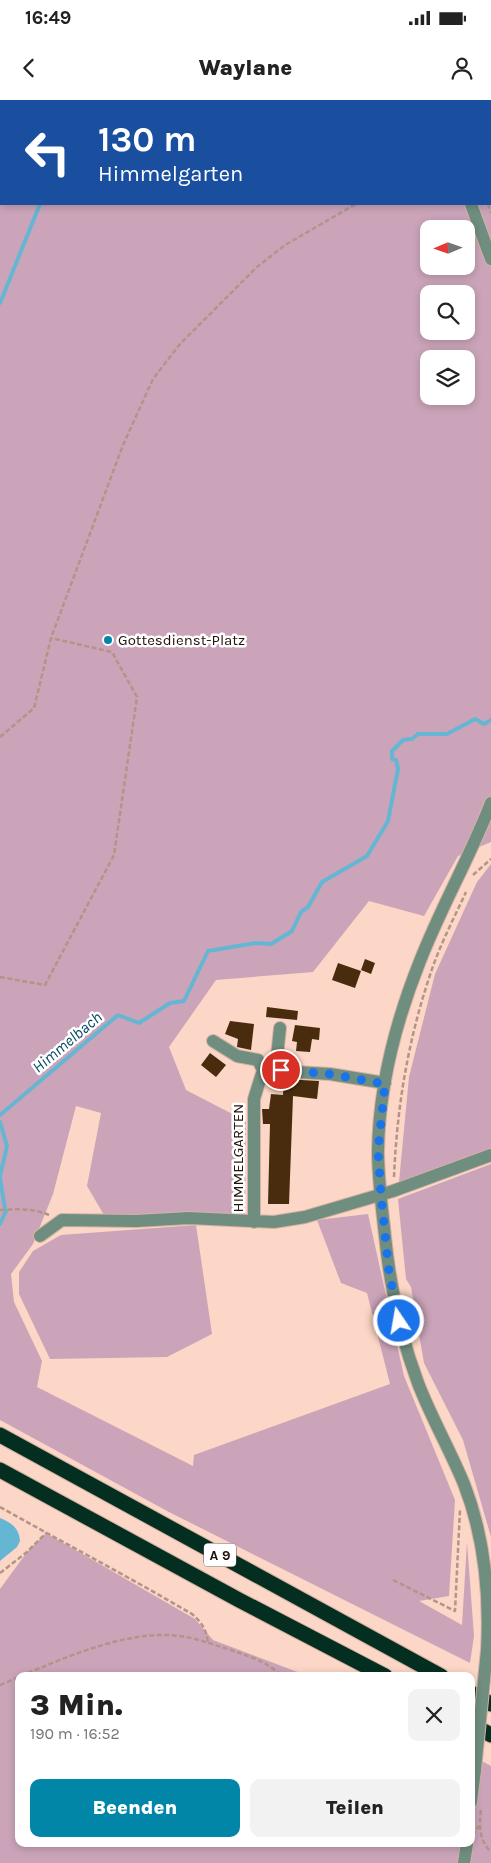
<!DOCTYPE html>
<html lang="de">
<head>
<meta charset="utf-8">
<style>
  body { margin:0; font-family:Karla,sans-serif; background:#f2f2f2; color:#222; height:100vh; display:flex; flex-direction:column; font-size:19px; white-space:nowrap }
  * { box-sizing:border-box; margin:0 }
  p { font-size:16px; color:#767676 }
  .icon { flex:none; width:28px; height:28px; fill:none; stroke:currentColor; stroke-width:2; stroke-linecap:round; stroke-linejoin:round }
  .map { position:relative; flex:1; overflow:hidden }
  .details { position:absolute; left:15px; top:1572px; width:460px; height:175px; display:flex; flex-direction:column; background:#fff; border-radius:10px; box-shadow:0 2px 8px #0003 }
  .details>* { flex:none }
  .guide { position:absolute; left:0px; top:0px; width:491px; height:105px; box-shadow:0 2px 8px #0003; background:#1a4fa0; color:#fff; overflow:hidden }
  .needle { width:32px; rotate:268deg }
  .tools { position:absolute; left:420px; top:120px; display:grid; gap:10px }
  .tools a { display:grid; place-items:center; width:55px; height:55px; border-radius:10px; background:#fff; box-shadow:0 2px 8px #0003; font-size:25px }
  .pin { position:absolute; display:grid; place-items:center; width:42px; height:42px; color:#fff; margin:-21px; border:2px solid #fff; border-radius:50%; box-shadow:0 1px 5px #0007 }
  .me { position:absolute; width:55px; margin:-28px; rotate:348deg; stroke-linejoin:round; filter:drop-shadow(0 0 4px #0008) }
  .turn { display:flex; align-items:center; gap:18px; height:105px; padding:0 15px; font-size:22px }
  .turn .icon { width:65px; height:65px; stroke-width:2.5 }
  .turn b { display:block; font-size:35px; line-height:42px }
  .round { display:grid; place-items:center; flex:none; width:52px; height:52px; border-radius:10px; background:#f2f2f2 }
  .overview { display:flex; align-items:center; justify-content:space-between; height:85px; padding:0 15px }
  h1 { font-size:30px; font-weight:800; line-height:38px }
  .primary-button { display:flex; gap:10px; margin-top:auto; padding:10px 15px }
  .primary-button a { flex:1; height:58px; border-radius:10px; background:#0286a8; color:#fff; font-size:20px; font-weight:800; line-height:58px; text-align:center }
  .primary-button a+a { background:#f2f2f2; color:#222 }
  .status { display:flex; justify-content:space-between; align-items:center; height:35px; padding:0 25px; background:#fff; direction:ltr }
  .status svg { height:14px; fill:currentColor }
  header { display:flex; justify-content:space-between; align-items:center; height:65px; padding:0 15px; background:#fff; font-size:22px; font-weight:800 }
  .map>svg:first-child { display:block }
</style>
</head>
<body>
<div class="status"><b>16:49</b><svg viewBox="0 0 49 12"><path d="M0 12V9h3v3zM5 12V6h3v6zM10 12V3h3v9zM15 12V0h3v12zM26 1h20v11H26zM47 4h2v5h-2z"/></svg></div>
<header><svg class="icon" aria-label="back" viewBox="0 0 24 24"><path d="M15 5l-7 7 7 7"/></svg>Waylane<svg class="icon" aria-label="person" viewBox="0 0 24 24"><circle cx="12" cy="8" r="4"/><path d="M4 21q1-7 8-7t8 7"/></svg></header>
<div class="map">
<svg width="491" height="1763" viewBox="0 0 491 1763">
  <rect width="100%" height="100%" fill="#fcd6c6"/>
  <path fill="#cba4b9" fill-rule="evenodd" d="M0,0H491V742L458,756L424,816L369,801L313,872L216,880L169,947L186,990L246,1021L245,1115H104L87,1086L101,1013L76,1006L53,1094L33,1144L11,1174L14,1202L42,1261L37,1287L193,1366L194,1355L390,1284L367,1193L341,1183L317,1120L368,1114L404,1276L455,1400L449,1496L419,1501L462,1525L467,1442L474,1536L470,1563L169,1412L0,1320ZM1,1H490V104H1ZM429,129H466V166H429ZM429,194H466V231H429ZM429,259H466V296H429Z
    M491,764V1050L399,1082L409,977L435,874L477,782Z
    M491,1064V1437L463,1340L424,1263L411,1187L406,1179L398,1099Z
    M196,1125L212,1234L167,1257L50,1259L19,1194V1172L33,1151L61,1135Z
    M46,1433L195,1519L213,1540L308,1576H19V1744H471V1655L491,1666V1763H0V1489L27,1452Z"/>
  <path fill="#65b6d3" d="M0,1418C12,1423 19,1428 20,1441L17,1447L0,1461Z"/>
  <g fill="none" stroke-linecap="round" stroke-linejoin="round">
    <path stroke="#65b6d3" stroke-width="4" d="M96,1V0
      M0,203L40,104
      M0,1015L118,915L139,923L170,903L184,901L208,851L256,843L271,844L292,831L301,812L308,807L322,782L367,756L388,721L398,669L396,660L392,659V651L403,640L412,639L418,634H447L475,619L484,624L491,620
      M0,1022L7,1046L0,1076
      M0,1078L5,1109
      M0,1124L6,1111"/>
  </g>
  <path fill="#492c0e" d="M365,859L375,863L371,874L361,870Z
    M338,863L361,871L355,888L332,880Z
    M267,907L298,911L297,920L266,917Z
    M230,921L254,924L251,950L237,947L238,939L225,934Z
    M295,925L320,928L319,940L312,939L310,952L296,951L297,942L292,941Z
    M210,953L226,965L216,977L201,965Z
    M284,979L319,981L317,999L293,996L289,1104H268L270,1024H263L262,1009H269L271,994L283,995Z"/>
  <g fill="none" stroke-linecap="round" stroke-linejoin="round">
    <defs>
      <path id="minor" d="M440,0V1
        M471,104L491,159
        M280,928L277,956L281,970
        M213,941L237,956L258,960L263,970
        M263,970L330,974L385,983
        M254,1122V999L263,970
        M40,1136L62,1120L136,1121L189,1118L274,1122L305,1117L393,1091L491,1055
        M487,1550C490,1493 485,1438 464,1384C450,1350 431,1317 418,1283C400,1235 390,1186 385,1136C382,1108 378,1079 378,1051C379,986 396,921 420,861C441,807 470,757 491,703
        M471,1702L475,1670
        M464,1763L467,1744"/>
      <path id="highway" d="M0,1335L441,1576
        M0,1370L239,1500L385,1576
        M471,1593L491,1604
        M471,1624L491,1635"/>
    </defs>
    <use href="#minor" stroke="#d5b3a4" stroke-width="14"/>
    <use href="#highway" stroke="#d5b3a4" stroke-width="17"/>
    <path stroke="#b39487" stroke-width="2.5" stroke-dasharray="5 2.5" stroke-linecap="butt" d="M488,104L491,113
      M0,637L34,608L51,538L123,345L153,279L180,244L257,167L285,145L356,104
      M473,775L491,759
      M0,877L45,885L114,755L137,597L112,552L51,538
      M394,1077C397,1006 408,940 431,872C440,845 454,818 466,792
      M0,1110C17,1109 33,1108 49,1115
      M0,1407C64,1443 129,1477 192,1514C202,1523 206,1529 208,1542
      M0,1473L27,1452L46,1433
      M393,1480L455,1511L460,1410
      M21,1576C66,1557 130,1529 179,1536C197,1538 214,1545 231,1550C250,1557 267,1561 281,1576
      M0,1585L19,1577
      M481,1710C479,1726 479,1740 491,1752
      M472,1735L479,1726
      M419,1744H434"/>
    <use href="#minor" stroke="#708e80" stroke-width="12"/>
    <use href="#highway" stroke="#042f20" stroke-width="15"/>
    <defs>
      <path id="minor-bridge" d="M475,1670L487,1550"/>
    </defs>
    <use href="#minor-bridge" stroke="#d5b3a4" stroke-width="14" stroke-linecap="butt"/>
    <use href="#minor-bridge" stroke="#708e80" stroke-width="12"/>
  </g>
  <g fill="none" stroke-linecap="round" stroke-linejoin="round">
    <path stroke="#1a73e8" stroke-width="9" stroke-dasharray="0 16.2" d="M281,970L330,974L385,984L378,1051L381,1095L389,1172L399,1221"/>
  </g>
  <circle fill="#0286a8" stroke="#fff" stroke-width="2" cx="108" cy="540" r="5"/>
  <g text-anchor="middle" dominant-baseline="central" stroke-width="5" stroke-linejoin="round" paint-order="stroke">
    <rect fill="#fff" stroke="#645854" stroke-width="1" x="204" y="1443.5" width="32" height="23" rx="4"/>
    <g font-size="14" font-weight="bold" fill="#21110a">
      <text x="220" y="1455">A 9</text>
    </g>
    <g font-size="15" fill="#21110a" stroke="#fff" text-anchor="start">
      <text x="118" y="540">Gottesdienst-Platz</text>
    </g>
    <g font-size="15" fill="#21110a" stroke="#fff">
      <text transform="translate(238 1058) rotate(-90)">HIMMELGARTEN</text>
    </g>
    <g font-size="16" font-style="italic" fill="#004a5f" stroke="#fff">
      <text transform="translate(67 942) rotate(-40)">Himmelbach</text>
    </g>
  </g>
</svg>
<div class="tools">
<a><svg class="needle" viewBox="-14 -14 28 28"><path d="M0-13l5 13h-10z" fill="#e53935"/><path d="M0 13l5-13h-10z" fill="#767676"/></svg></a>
<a><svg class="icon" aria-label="search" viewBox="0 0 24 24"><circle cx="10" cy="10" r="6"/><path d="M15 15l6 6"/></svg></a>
<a><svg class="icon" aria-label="layers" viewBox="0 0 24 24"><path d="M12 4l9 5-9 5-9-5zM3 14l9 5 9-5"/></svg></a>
</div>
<div class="pin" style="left:281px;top:970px;background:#d93025"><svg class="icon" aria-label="arrive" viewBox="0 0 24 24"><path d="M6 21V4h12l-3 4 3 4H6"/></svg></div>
<svg class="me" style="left:399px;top:1221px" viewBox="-20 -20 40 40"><circle r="17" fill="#1a73e8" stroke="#fff" stroke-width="3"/><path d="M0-11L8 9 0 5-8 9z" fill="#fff"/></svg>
<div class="guide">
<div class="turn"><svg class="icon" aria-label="left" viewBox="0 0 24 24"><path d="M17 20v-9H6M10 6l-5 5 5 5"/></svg><div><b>130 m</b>Himmelgarten</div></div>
</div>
<section class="details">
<div class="overview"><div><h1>3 Min.</h1><p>190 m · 16:52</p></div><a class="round"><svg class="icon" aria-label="close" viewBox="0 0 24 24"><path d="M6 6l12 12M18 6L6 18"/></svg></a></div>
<div class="primary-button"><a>Beenden</a><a>Teilen</a></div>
</section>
</div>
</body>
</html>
